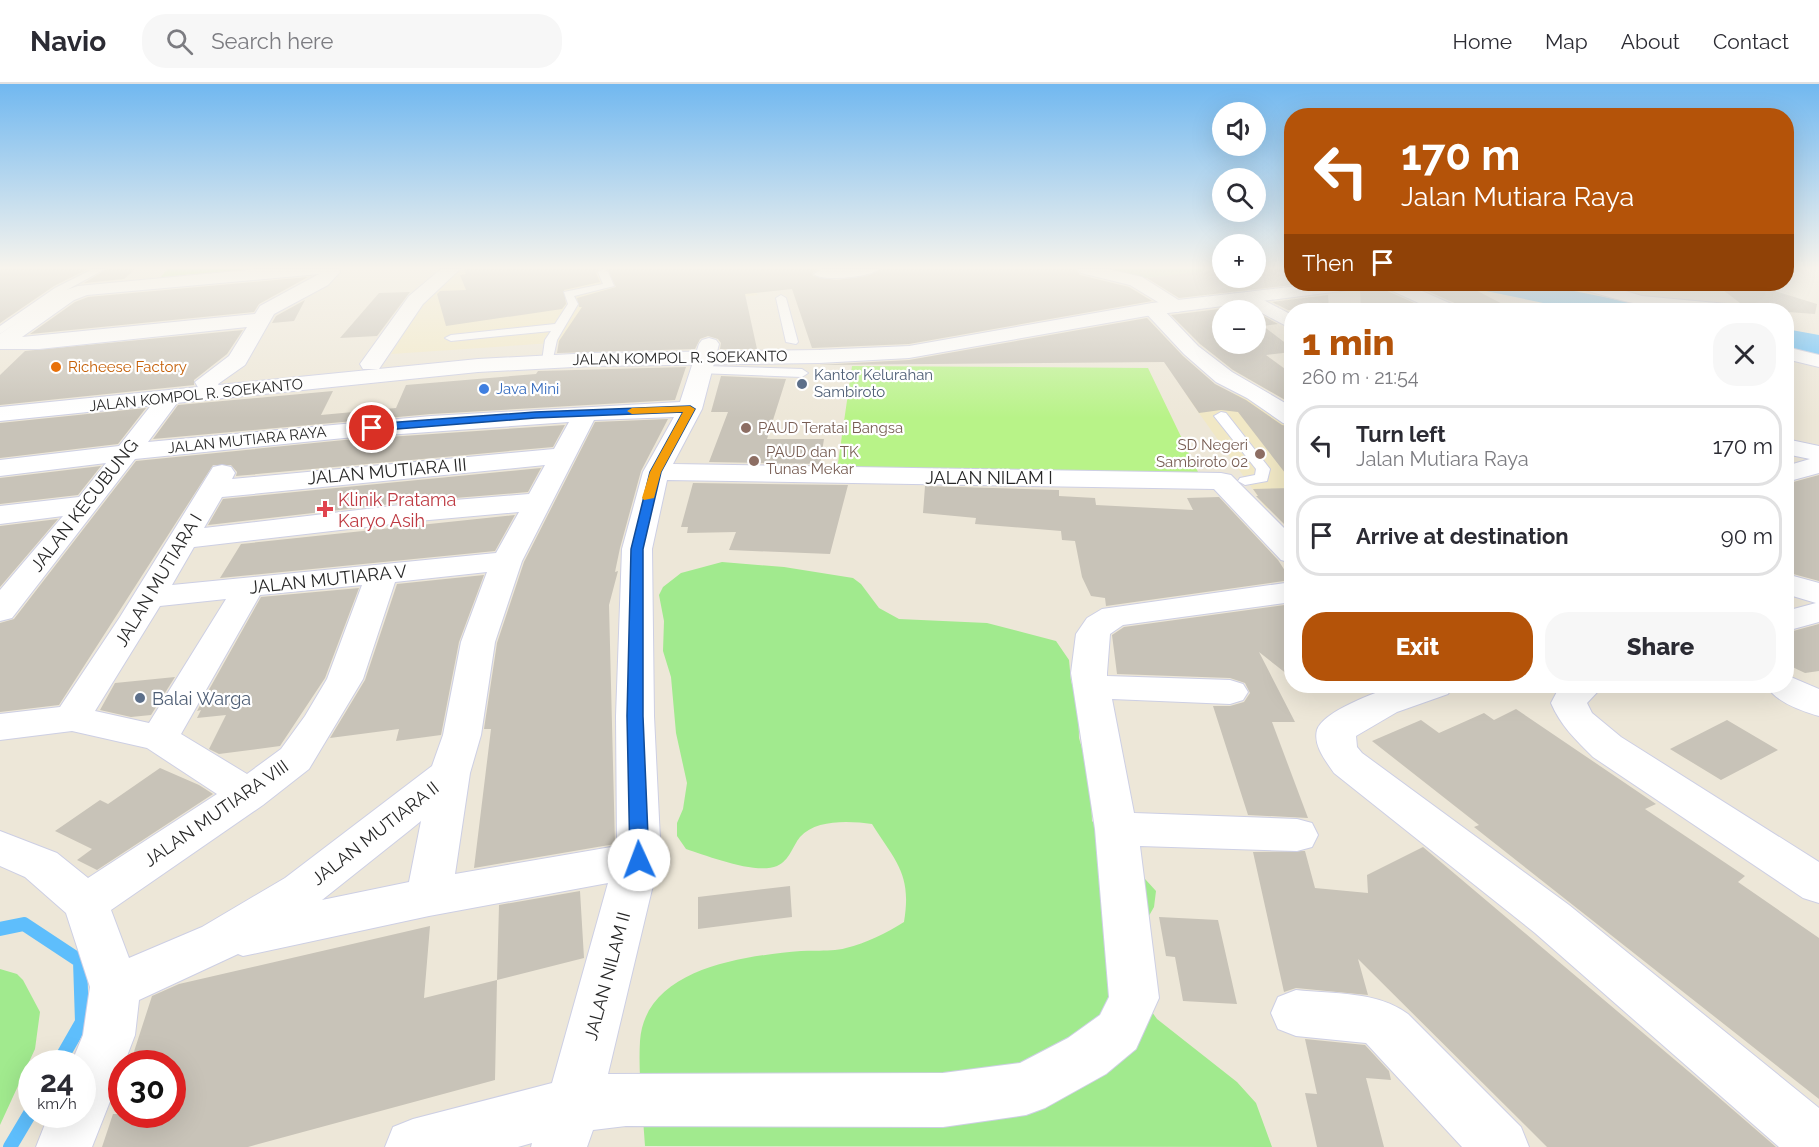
<!DOCTYPE html>
<html lang="en">
<head>
<meta charset="utf-8">
<style>
  body { margin:0; font-family:Raleway,sans-serif; background:#f7f7f7; color:#2b2b33; height:100vh; display:flex; flex-direction:column; font-size:22px; white-space:nowrap }
  * { box-sizing:border-box; margin:0 }
  p { font-size:20px; color:#7c7c81 }
  .icon { flex:none; width:33px; height:33px; fill:none; stroke:currentColor; stroke-width:2; stroke-linecap:round; stroke-linejoin:round }
  .map { position:relative; flex:1; overflow:hidden }
  .drawer { position:absolute; left:1284px; top:219px; width:510px; height:390px; display:flex; flex-direction:column; background:#fff; border-radius:24px; box-shadow:0 6px 24px #0002 }
  .drawer>* { flex:none }
  .banner { position:absolute; left:1284px; top:24px; width:510px; height:183px; border-radius:24px; box-shadow:0 6px 24px #0002; background:#b45309; color:#fff; overflow:hidden }
  .tools { position:absolute; left:1212px; top:18px; display:grid; gap:12px }
  .tools a { display:grid; place-items:center; width:54px; height:54px; border-radius:50%; background:#fff; box-shadow:0 6px 24px #0002; font-size:30px }
  .speed { position:absolute; left:18px; top:966px; display:flex; gap:12px; font-size:30px; font-weight:700; text-align:center }
  .speed>* { display:grid; place-content:center; width:78px; height:78px; border-radius:50%; background:#fff; box-shadow:0 6px 24px #0002; line-height:1 }
  .speed small { font-size:15px; font-weight:400 }
  .speed .limit { border:9px solid #d22; background:#fff; color:#111 }
  .pin { position:absolute; display:grid; place-items:center; width:51px; height:51px; color:#fff; margin:-26px; border:3px solid #fff; border-radius:50%; box-shadow:0 2px 6px #0007 }
  .me { position:absolute; width:66px; margin:-33px; rotate:358deg; stroke-linejoin:round; filter:drop-shadow(0 0 4px #0008) }
  .turn { display:flex; align-items:center; gap:21px; height:126px; padding:0 18px; font-size:27px }
  .turn .icon { width:78px; height:78px; stroke-width:2.5 }
  .turn b { display:block; font-size:42px; line-height:51px }
  .then { display:flex; align-items:center; height:57px; padding:0 18px; background:#0003; gap:12px; font-size:22px }
  .round { display:grid; place-items:center; flex:none; width:63px; height:63px; border-radius:24px; background:#f7f7f7 }
  .head { display:flex; align-items:center; justify-content:space-between; height:102px; padding:0 18px }
  h1 { font-size:36px; font-weight:800; line-height:45px; color:#b45309 }
  .action { display:flex; gap:12px; margin-top:auto; padding:12px 18px }
  .action a { flex:1; height:69px; border-radius:24px; background:#b45309; color:#fff; font-size:24px; font-weight:800; line-height:69px; text-align:center }
  .action a+a { background:#f7f7f7; color:#2b2b33 }
  ul { padding:0; list-style:none }
  li { display:flex; align-items:center; gap:18px; height:81px; margin:0 12px 9px; padding:0 6px; border:3px solid #e1e1e2; border-radius:24px }
  li div { flex:1 }
  li b { display:block; font-size:22px }
  li em { font-style:normal }
  header { display:flex; align-items:center; gap:36px; box-sizing:border-box; height:84px; padding:0 30px; background:#fff; border-bottom:2px solid #e1e1e2 }
  header strong { font-size:28px }
  nav { display:flex; gap:33px; margin-inline-start:auto; font-size:21px }
  .search { width:420px; height:54px; background:#f7f7f7; display:flex; align-items:center; gap:15px; box-sizing:border-box; padding:0 21px; border-radius:24px; color:#7c7c81; font-size:22px }
  .map>svg:first-child { display:block }
</style>
</head>
<body>
<header>
<strong>Navio</strong>
<div class="search"><svg class="icon" aria-label="search" viewBox="0 0 24 24"><circle cx="10" cy="10" r="6"/><path d="M15 15l6 6"/></svg>Search here</div>
<nav><a>Home</a><a>Map</a><a>About</a><a>Contact</a></nav>
</header>
<div class="map">
<svg width="1819" height="1063" viewBox="0 0 1819 1063">
  <rect width="100%" height="100%" fill="#ede7d8"/>
  <path fill="#f1e8c5" d="M459,185H734L758,211L606,231L582,257L391,270L423,218Z
    M1252,310L1291,336V423L1266,424L1187,312Z"/>
  <path fill="#a1ea8e" d="M722,478L784,483L853,494L861,500L879,524L899,535L987,539L1056,557L1069,576L1071,597L1078,619L1079,654L1090,692L1092,737L1156,807L1154,823L1146,837L1142,914L1157,935L1237,998L1256,1019L1272,1063L645,1062C643,1028 638,991 640,957C645,884 744,872 801,867C815,866 832,868 846,864C866,859 887,849 904,838C912,790 896,778 872,740C850,737 816,735 800,753C792,763 790,776 777,782C756,791 708,772 686,765L677,752V739L683,725L687,699L676,649L671,593L663,567L664,537L659,511L663,503L681,489Z
    M0,885L17,890L23,896L40,928L35,965L0,1041Z"/>
  <path fill="#bdd9ad" d="M1103,185H1206L1203,188L1145,194Z"/>
  <path fill="#b8f388" d="M167,185H251L161,193Z
    M852,282L1148,284L1198,388L837,386Z"/>
  <g fill="none" stroke-linecap="round" stroke-linejoin="round">
    <path stroke="#5ebefc" stroke-width="14" d="M0,845L24,840L80,877L82,938L58,980
      M10,1063L32,1026"/>
    <path fill="#5ebefc" fill-rule="evenodd" d="M1481,200H1540L1633,219L1638,226H1577L1486,207Z
      M1786,245L1819,251V273L1786,267Z"/>
  </g>
  <path fill="#c8c3b8" d="M0,185H88L54,202L0,239Z
    M107,185H135L124,195L84,199Z
    M464,185H599L596,189L600,198L564,206L566,220L562,225L446,242L437,210L440,207L466,206L460,191L466,190Z
    M607,185H818L812,189L813,192L836,196L867,192L881,185H1076L1080,191L1129,203L1152,217L909,260L812,264L792,205L745,210L757,265H720L721,259L718,255L708,252L700,255L695,265L557,269L559,257L582,223H579L577,214L616,203Z
    M1222,185V194H1256V185H1292V200H1301L1179,214L1147,194Z
    M308,193L259,220L254,228L30,250L75,218L88,213Z
    M1464,200L1514,226H1461L1457,220L1418,203Z
    M1715,200H1752L1817,220L1815,230L1748,225Z
    M1384,205L1385,206L1430,226H1361L1360,206Z
    M410,208L377,252L340,254L379,209Z
    M1328,211L1329,226H1288L1272,218Z
    M305,216L294,237L272,239L276,232Z
    M1243,222L1252,226H1222V260H1256V228L1278,240L1263,242L1292,264V268L1266,271L1292,290V320L1233,286L1200,260L1171,231Z
    M1147,234L1183,272L1215,300L1246,316L1282,341L1292,343V398L1238,328L1221,326L1199,329L1164,278L817,281L909,276Z
    M243,246L227,270L194,296V301L0,321V291L25,267Z
    M686,283L675,316L431,330L153,355L178,321L333,307L321,331L396,324L406,301L536,290L538,287Z
    M721,292L786,295L767,355H824L820,380L709,378L728,328H711Z
    M146,324L118,360L0,374V339Z
    M668,335L641,387L620,464L615,488L618,487L609,521L615,760L474,784L491,645H484L497,559L524,478L595,338Z
    M565,341L553,363L236,392L237,388L231,381H213L59,621L0,628V539L14,535L136,377L344,356Z
    M101,382L78,411L0,420V394Z
    M541,384L528,408L418,417L208,441L223,415Z
    M1819,391V497L1786,488V400Z
    M693,399L848,401L830,470L729,466L736,448L687,449L688,443H681Z
    M925,402L1059,406V412L1095,414L1096,421L1193,426L1187,414L1219,413L1278,476L1291,496L1106,522L1105,514L1091,512L1082,493L1075,457L1062,456L1061,447L975,440L976,434L923,429Z
    M1292,404V448L1256,412H1258L1253,405Z
    M515,431L495,467L220,494L241,460Z
    M58,435L0,503V442Z
    M484,491L459,558L441,651L396,657L399,645L330,654L365,596L397,500Z
    M359,504L325,594L280,662L219,670L209,665L226,631L197,634L201,626L197,627L261,513Z
    M1292,520V594L1259,568L1295,638H1272L1308,734L1248,731L1213,622H1230L1244,618L1250,609L1245,599L1230,594L1117,590L1112,551L1124,543Z
    M1819,540V587L1805,589L1786,580V549Z
    M175,593L151,631L131,633L100,626L115,599Z
    M1516,625L1656,720L1645,725L1745,792L1738,798L1819,854V1015L1474,743L1479,741L1372,657L1421,636L1439,649L1484,629L1494,636Z
    M1727,636L1778,666L1721,696L1670,665Z
    M160,684L199,701L213,710L97,786L77,776L92,765L55,747L100,716L108,720Z
    M1423,763L1694,992L1776,1063H1547L1358,875L1368,911L1296,904L1284,908L1253,768L1305,767L1315,804L1368,809L1367,791Z
    M790,802L792,833L698,845V813Z
    M580,807L584,874L497,896L499,821Z
    M1159,833L1218,836L1237,920L1183,917L1175,873L1166,872Z
    M430,842L424,914L497,896L495,996L248,1063H102L113,1030H172V980H130L152,912L179,900Z
    M1305,955L1365,961L1389,987L1391,996L1366,994L1384,1063H1317L1305,1009L1317,1010Z"/>
  <g fill="none" stroke-linecap="round" stroke-linejoin="round">
    <defs>
      <path id="lane" d="M93,185H105L63,208L0,250V242L55,204Z
        M603,185L608,188L614,202L574,212L578,220L557,256L552,279L542,277L545,256L551,247L451,257L445,254L451,251L555,240L568,220L564,208L603,200L598,188Z
        M781,211L786,214L798,258L796,260L786,258L776,214Z
        M703,282L802,285L808,289L802,293L699,289L697,286Z
        M1221,328L1226,329L1270,385L1267,397L1245,401L1238,397L1240,394L1255,391L1256,385L1214,332Z"/>
      <path id="street" d="M260,185H338L340,188L328,201L274,230L245,281L218,300L223,309L220,314H204L195,298L229,272L247,243L39,265H0V250L60,208L78,202ZM319,190L260,222L255,230L22,253L74,216L87,211Z
        M441,185H460L423,220L379,285H363L360,280L409,212Z
        M822,185H879C872,193 821,198 814,190Z
        M1078,185H1108L1142,193L1188,222L1178,228L1171,226L1130,201L1081,189Z
        M1383,200H1406L1456,222L1459,226H1434L1386,204Z
        M1576,200H1602L1642,212L1727,220L1737,226C1680,232 1632,221 1579,204Z
        M1248,208L1292,231V245L1241,218L1239,214L1241,210Z
        M1152,219L1159,221L1198,262L1232,288L1292,323V341L1283,339L1247,314L1216,298L1184,270L1142,225Z
        M709,254L716,256L719,260L702,325L673,380L1221,389L1231,391L1292,452V479L1281,476L1214,405L667,396L652,465L654,632L661,776L653,801L608,990L943,989L1020,979L1068,954L1100,931L1109,913L1095,745L1071,589L1076,550L1087,534L1102,525L1292,498V518L1123,541L1110,550L1107,589V592L1230,596L1243,600L1248,608L1243,616L1230,620L1112,615L1134,729L1297,735L1312,739L1318,751L1312,763L1297,767L1140,762L1159,914L1136,965L1106,990L1045,1024L1026,1031L943,1043L626,1042L593,1046L587,1063H531L532,1059L518,1063H385L393,1043L413,1035L552,999L608,799L429,832L243,872L238,870L139,916L135,951L124,980H122V987L92,1063H36L49,1030H82V980H71L83,951L90,903L66,829L25,793L0,782V747L57,769L88,794L217,710L147,664L72,647L0,656V630L60,623L120,533L213,383L222,381L231,383L235,389L232,395L554,365L569,338L344,354L135,375L12,534L0,537V506L63,432L0,440V422L79,413L106,379L0,392V376L119,362L160,310H176L180,315L148,358L431,332L680,318L699,260L702,256ZM674,333L643,388L622,465L616,632L617,762L455,790L470,689L481,651L495,558L522,477L594,336ZM545,381L529,410L418,419L204,444L222,413ZM519,428L496,469L172,501L194,463L418,437ZM487,488L461,558L443,651L432,682L285,794L202,843L129,874L111,826L263,721L309,685L363,595L395,498ZM362,501L327,595L305,632L281,665L247,690L181,650L260,511ZM226,515L149,639L95,627L160,522ZM421,737L409,798L322,816L410,746Z
        M1786,263L1819,271V283L1786,275Z
        M1786,355L1819,362V389L1786,398V382L1810,375L1786,370Z
        M1786,490L1819,499V538L1786,547V527L1816,519L1786,510Z
        M1786,591L1819,605V632C1802,627 1775,618 1767,602H1786Z
        M1395,602H1453L1448,610L1397,628L1356,652L1357,663L1362,669L1569,821L1819,1024V1063H1779L1535,849L1334,689C1326,677 1313,662 1317,646C1323,627 1377,608 1395,602Z
        M1560,602H1603L1587,619L1592,629L1621,653L1819,778V819L1803,814L1593,673C1575,655 1561,642 1551,619Z
        M1296,906C1334,910 1377,907 1408,930L1521,1043L1529,1063H1462L1366,959L1296,952L1278,945L1271,929L1278,913Z"/>
      <path id="secondary" d="M1316,200H1366L1357,205L1152,231L909,274L819,279L592,282L478,288L0,337V323L478,275L592,269L819,266L909,262L1152,219Z"/>
    </defs>
    <use href="#lane" stroke="#cdcfe4" stroke-width="2"/>
    <use href="#street" stroke="#cdcfe4" stroke-width="2"/>
    <use href="#secondary" stroke="#cdcfe4" stroke-width="2"/>
    <use href="#lane" fill="#fff" fill-rule="evenodd"/>
    <use href="#street" fill="#fff" fill-rule="evenodd"/>
    <use href="#secondary" fill="#fff" fill-rule="evenodd"/>
  </g>
  <linearGradient id="sky" x2="0" y2="1"><stop stop-color="#71b8f0"/><stop offset="0.55" stop-color="#f7f4ed"/><stop offset="1" stop-color="#f7f4ed" stop-opacity="0"/></linearGradient>
  <rect width="1819" height="334" fill="url(#sky)"/>
  <path fill="#1a73e8" stroke="#114b97" stroke-width="1.5" d="M690,322L695,325L661,388L643,465V632L649,776L646,781H633L630,776L627,632L631,465L650,388L683,328L535,334L372,347L367,344L372,340L535,328Z"/>
  <path fill="#f59e0b" d="M690,322L695,325L661,388L654,414L644,416L642,414L650,388L683,328L632,330L627,327L632,324Z"/>
  <circle fill="#e8710a" stroke="#fff" stroke-width="2" cx="56" cy="283" r="6"/>
  <g fill="#5c6f8a" stroke="#fff" stroke-width="2">
    <circle cx="802" cy="300" r="6"/>
    <circle cx="140" cy="614" r="6"/>
  </g>
  <circle fill="#3f7fe0" stroke="#fff" stroke-width="2" cx="484" cy="305" r="6"/>
  <g fill="#8d6e63" stroke="#fff" stroke-width="2">
    <circle cx="746" cy="344" r="6"/>
    <circle cx="1260" cy="370" r="6"/>
    <circle cx="754" cy="377" r="6"/>
  </g>
  <path fill="#e0444e" stroke="#fff" stroke-width="2" d="M322 416h6v6h6v6h-6v6h-6v-6h-6v-6h6z"/>
  <g text-anchor="middle" dominant-baseline="central" stroke-width="4.5" stroke-linejoin="round" paint-order="stroke">
    <g font-size="15" fill="#282828" stroke="#fff">
      <text transform="translate(680 274) rotate(-1)">JALAN KOMPOL R. SOEKANTO</text>
      <text transform="translate(196 311) rotate(-6)">JALAN KOMPOL R. SOEKANTO</text>
      <text transform="translate(247 356) rotate(-6)">JALAN MUTIARA RAYA</text>
    </g>
    <g font-size="15" fill="#c56008" stroke="#fff" text-anchor="start">
      <text x="68" y="283">Richeese Factory</text>
    </g>
    <g font-size="15" fill="#4e5e75" stroke="#fff" text-anchor="start">
      <text x="814" y="291">Kantor Kelurahan<tspan x="814" dy="17">Sambiroto</tspan></text>
    </g>
    <g font-size="15" fill="#366cbe" stroke="#fff" text-anchor="start">
      <text x="496" y="305">Java Mini</text>
    </g>
    <g font-size="15" fill="#785e54" stroke="#fff" text-anchor="start">
      <text x="758" y="344">PAUD Teratai Bangsa</text>
      <text x="1248" y="361" text-anchor="end">SD Negeri<tspan x="1248" dy="17">Sambiroto 02</tspan></text>
      <text x="766" y="368">PAUD dan TK<tspan x="766" dy="17">Tunas Mekar</tspan></text>
    </g>
    <g font-size="18" fill="#282828" stroke="#fff">
      <text transform="translate(387 387) rotate(-5)">JALAN MUTIARA III</text>
      <text x="989" y="393">JALAN NILAM I</text>
      <text transform="translate(84 421) rotate(-52)">JALAN KECUBUNG</text>
      <text transform="translate(328 495) rotate(-6)">JALAN MUTIARA V</text>
      <text transform="translate(158 496) rotate(-59)">JALAN MUTIARA I</text>
      <text transform="translate(216 729) rotate(-35)">JALAN MUTIARA VIII</text>
      <text transform="translate(375 749) rotate(-38)">JALAN MUTIARA II</text>
      <text transform="translate(607 892) rotate(-75)">JALAN NILAM II</text>
    </g>
    <g font-size="18" fill="#be3a42" stroke="#fff" text-anchor="start">
      <text x="338" y="415">Klinik Pratama<tspan x="338" dy="21">Karyo Asih</tspan></text>
    </g>
    <g font-size="18" fill="#4e5e75" stroke="#fff" text-anchor="start">
      <text x="152" y="614">Balai Warga</text>
    </g>
  </g>
</svg>
<div class="tools">
<a><svg class="icon" aria-label="sound" viewBox="0 0 24 24"><path d="M4 9h4l5-4v14l-5-4H4zM17 9q2 3 0 6"/></svg></a>
<a><svg class="icon" aria-label="search" viewBox="0 0 24 24"><circle cx="10" cy="10" r="6"/><path d="M15 15l6 6"/></svg></a>
<a>+</a>
<a>−</a>
</div>
<div class="speed"><div>24<small>km/h</small></div><div class="limit">30</div></div>
<div class="pin" style="left:372px;top:344px;background:#d93025"><svg class="icon" aria-label="arrive" viewBox="0 0 24 24"><path d="M6 21V4h12l-3 4 3 4H6"/></svg></div>
<svg class="me" style="left:639px;top:776px" viewBox="-20 -20 40 40"><circle r="19" fill="#fff"/><path d="M0-13L10 11 0 6-10 11z" fill="#1a73e8"/></svg>
<div class="banner">
<div class="turn"><svg class="icon" aria-label="left" viewBox="0 0 24 24"><path d="M17 20v-9H6M10 6l-5 5 5 5"/></svg><div><b>170 m</b>Jalan Mutiara Raya</div></div>
<div class="then">Then<svg class="icon" aria-label="arrive" viewBox="0 0 24 24"><path d="M6 21V4h12l-3 4 3 4H6"/></svg></div>
</div>
<section class="drawer">
<div class="head"><div><h1>1 min</h1><p>260 m · 21:54</p></div><a class="round"><svg class="icon" aria-label="close" viewBox="0 0 24 24"><path d="M6 6l12 12M18 6L6 18"/></svg></a></div>
<ul>
<li><svg class="icon" aria-label="left" viewBox="0 0 24 24"><path d="M17 20v-9H6M10 6l-5 5 5 5"/></svg><div><b>Turn left</b><p>Jalan Mutiara Raya</p></div><em>170 m</em></li>
<li><svg class="icon" aria-label="arrive" viewBox="0 0 24 24"><path d="M6 21V4h12l-3 4 3 4H6"/></svg><div><b>Arrive at destination</b></div><em>90 m</em></li>
</ul>
<div class="action"><a>Exit</a><a>Share</a></div>
</section>
</div>
</body>
</html>
